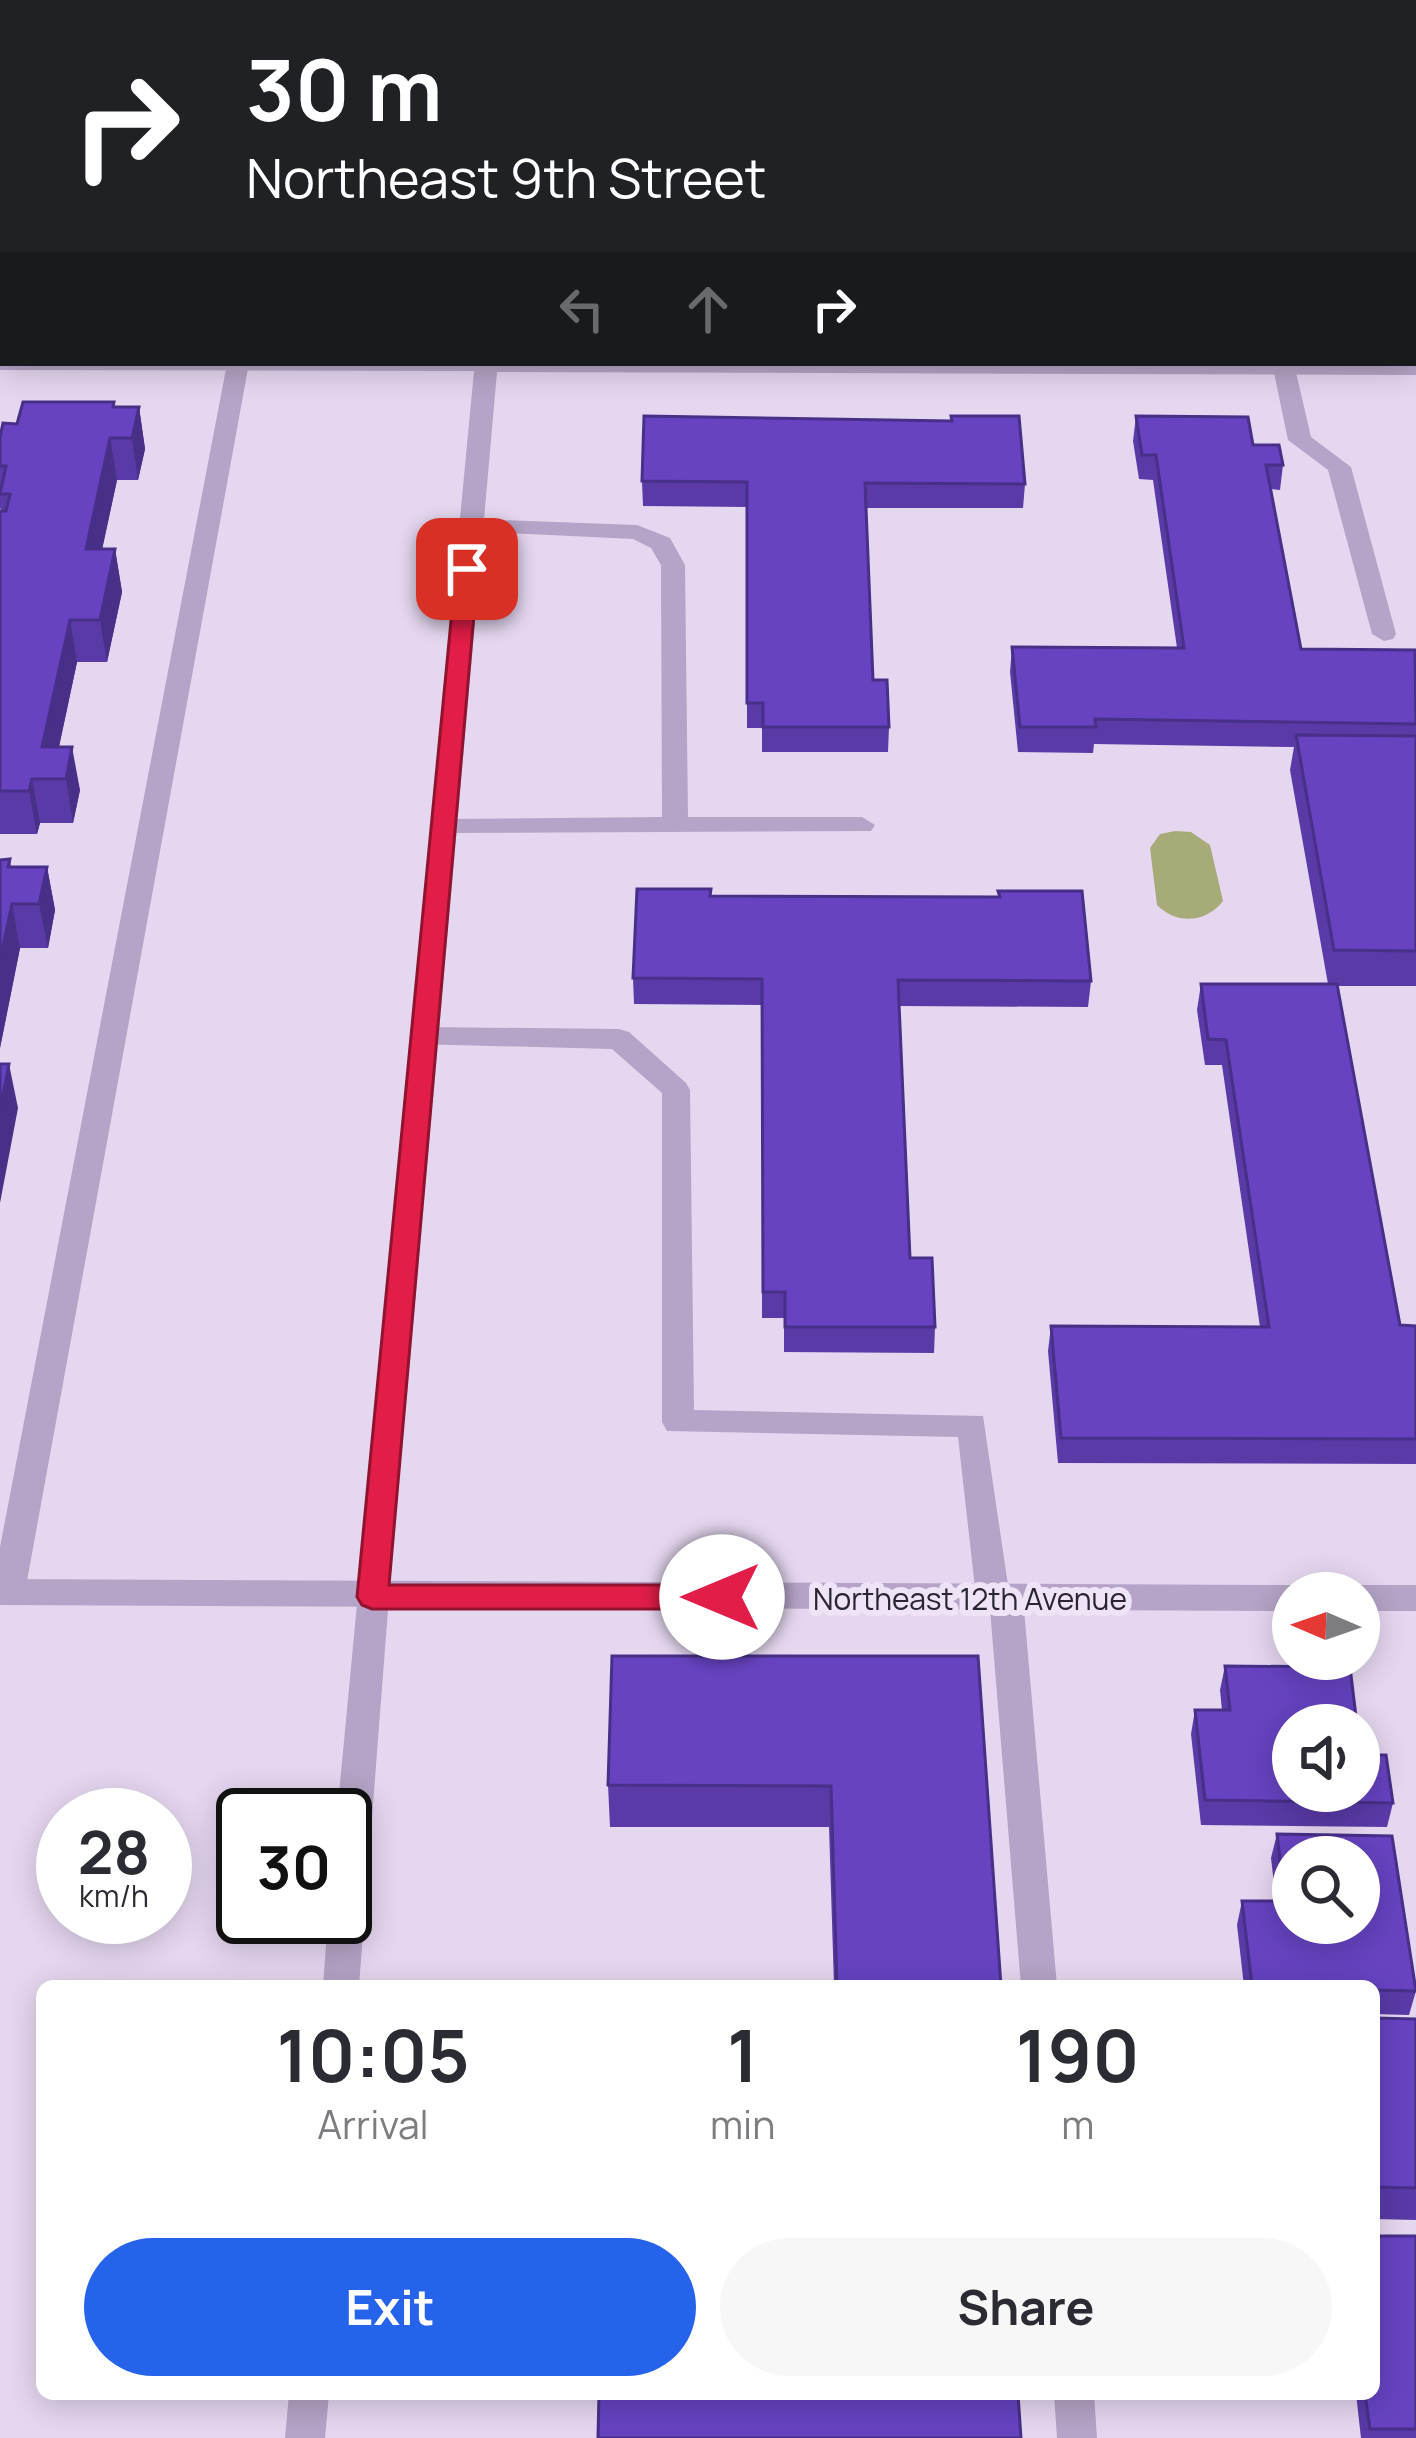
<!DOCTYPE html>
<html lang="en">
<head>
<meta charset="utf-8">
<style>
  body { margin:0; font-family:Manrope,sans-serif; background:#f7f7f7; color:#2b2b33; height:100vh; display:flex; flex-direction:column; font-size:45px; white-space:nowrap }
  * { box-sizing:border-box; margin:0 }
  p { font-size:39px; color:#7c7c81 }
  .icon { flex:none; width:66px; height:66px; fill:none; stroke:currentColor; stroke-width:2; stroke-linecap:round; stroke-linejoin:round }
  .map { position:relative; flex:1; overflow:hidden }
  .side { position:absolute; left:36px; top:1980px; width:1344px; height:420px; display:flex; flex-direction:column; background:#fff; border-radius:18px; box-shadow:0 6px 30px #0003 }
  .side>* { flex:none }
  .guide { position:absolute; left:0px; top:0px; width:1416px; height:366px; box-shadow:0 6px 30px #0003; background:#202124; color:#fff; overflow:hidden }
  .needle { width:78px; rotate:272deg }
  .buttons { position:absolute; left:1272px; top:1572px; display:grid; gap:24px }
  .buttons a { display:grid; place-items:center; width:108px; height:108px; border-radius:50%; background:#fff; box-shadow:0 6px 30px #0003; font-size:60px }
  .speed { position:absolute; left:36px; top:1788px; display:flex; gap:24px; font-size:60px; font-weight:700; text-align:center }
  .speed>* { display:grid; place-content:center; width:156px; height:156px; border-radius:50%; background:#fff; box-shadow:0 6px 30px #0003; line-height:1 }
  .speed small { font-size:30px; font-weight:400 }
  .speed .limit { border:6px solid #111; border-radius:18px; background:#fff; color:#111 }
  .pin { position:absolute; display:grid; place-items:center; width:102px; height:102px; color:#fff; margin:-51px; border-radius:24px; box-shadow:0 6px 18px #0006 }
  .me { position:absolute; width:132px; margin:-66px; rotate:270deg; stroke-linejoin:round; filter:drop-shadow(0 0 9px #0008) }
  .turn { display:flex; align-items:center; gap:42px; height:252px; padding:0 48px; font-size:54px }
  .turn .icon { width:156px; height:156px; stroke-width:2.5 }
  .turn b { display:block; font-size:84px; line-height:102px }
  .lanes { display:flex; align-items:center; height:114px; padding:0 48px; background:#0003; justify-content:center; gap:60px; direction:ltr }
  .lanes .off { opacity:.35 }
  .eta { display:flex; justify-content:space-evenly; align-items:center; height:204px; text-align:center }
  .eta b { font-size:72px; font-weight:700; line-height:84px }
  .action { display:flex; gap:24px; margin-top:auto; padding:24px 48px }
  .action a { flex:1; height:138px; border-radius:72px; background:#2563eb; color:#fff; font-size:48px; font-weight:700; line-height:138px; text-align:center }
  .action a+a { background:#f7f7f7; color:#2b2b33 }
  .map>svg:first-child { display:block }
</style>
</head>
<body>
<div class="map">
<svg width="1416" height="2438" viewBox="0 0 1416 2438">
  <rect width="100%" height="100%" fill="#e5d7f0"/>
  <path fill="#be98af" d="M1018,0H1416V183L1413,3Z"/>
  <path fill="#a7ab77" d="M1175,831L1191,832L1210,845L1223,901C1206,923 1177,925 1157,905L1150,848L1160,834Z"/>
  <g fill="none" stroke-linecap="round" stroke-linejoin="round">
    <path fill="#b5a4c7" fill-rule="evenodd" d="M576,0H596V3H576Z
      M249,363L25,1592L20,1601L0,1603V1547L227,364Z
      M471,519L637,525L670,538L685,565L688,817H862L875,825L871,831L434,833L430,827L443,819L662,817L661,565L651,548L633,539L463,531L459,526Z
      M424,1027L619,1029L629,1032L686,1083L690,1090L694,1410L983,1416L1008,1585L1018,1589L1023,1598L1057,1986H1021L990,1609L981,1606L976,1597L958,1437L667,1431L662,1422V1093L612,1049L414,1044L410,1037Z
      M1054,2394H1094L1097,2438H1057Z"/>
    <path fill="#b5a4c7" fill-rule="evenodd" d="M1277,363H1292L1295,368L1311,437L1351,467L1396,634L1393,639L1384,641L1372,634L1328,470L1288,440L1273,368Z
      M0,1579L1293,1585L1307,1593H1293V1611L0,1605Z
      M1359,1585H1416V1611H1359V1593H1345Z"/>
    <path fill="#b5a4c7" fill-rule="evenodd" d="M505,0H525V3H505Z
      M0,356L3,363L1416,361V375L497,372L389,1597L359,1986H323L328,1917H345V1815H337L474,371L0,370Z
      M289,2394H329L325,2438H285Z"/>
  </g>
  <path fill="#593aa7" d="M1413,179H1416V295H1413Z
    M114,402L115,407H139L145,449L138,480H117L102,549H115L122,592L107,662H77L59,747L80,790L73,823H40L37,834H0V511H2L0,508V437L17,424Z
    M951,416L1025,484L1023,508H866L873,680L889,727L888,752H762V728H747V507L643,506L642,481L950,421Z
    M1136,416L1253,445L1283,465L1280,490L1271,489L1301,649L1416,654V986H1337L1400,1325L1416,1326V1464L1058,1463L1048,1351L1051,1326L1260,1327L1222,1065H1205L1197,1010L1201,984H1328L1290,770L1294,747L1094,744L1093,753L1018,752L1010,672L1012,647L1177,648L1153,480L1139,479L1133,441Z
    M10,859L11,867H47L55,910L48,948H20L0,1048Z
    M998,891L1091,981L1088,1007L899,1006L910,1258L935,1327L934,1353L784,1352V1318H762V1005L634,1004L633,978L711,896L998,897Z
    M978,1656L1001,1986H834L829,1827H610L608,1785Z
    M1225,1666L1361,1755L1393,1803L1387,1827L1201,1825L1191,1734L1195,1710H1222L1220,1690Z
    M1277,1834L1416,1991L1409,2015L1374,2014V1986H1244L1237,1925L1242,1901H1276L1271,1858Z
    M1374,2018L1416,2019V2220L1374,2219Z
    M1416,2236V2438H1361L1356,2394H1374Z"/>
  <path fill="#482f88" d="M139,407L145,449L138,480L132,438Z
    M110,438L117,480L93,592L86,549Z
    M115,549L122,592L107,662L100,620Z
    M70,620L77,662L52,779L42,747Z
    M72,747L80,790L73,823L66,779Z
    M32,779L40,823L37,834L29,791Z
    M47,867L55,910L48,948L39,904Z
    M12,904L20,948L0,1048V960Z
    M9,1064L18,1108L0,1203V1111Z"/>
  <path fill="#6743c2" stroke="#482f88" stroke-width="3" fill-rule="evenodd" d="M207,0H289L288,3H206Z
    M710,0H796V3H710Z
    M1413,179H1416V245H1413Z
    M23,402H114L113,407H139L132,438H110L86,549H115L100,620H70L42,747H72L66,779H32L29,791H0V511H6L10,494H0L6,466H0V437L3,423L17,424Z
    M644,416L952,421L951,416H1019L1025,484L865,483L873,680H887L889,727H763V703H747V482L642,481Z
    M1136,416L1248,417L1253,445H1279L1283,465H1266L1301,649L1415,650L1416,724L1095,719L1096,727H1020L1012,647L1184,648L1156,455H1142Z
    M1296,735L1416,736V951L1334,950Z
    M10,859L8,867H47L39,904H12L0,960V860Z
    M637,889H711L710,896L1000,897L998,891H1082L1091,981L898,980L910,1258H932L935,1327H785V1292H763L762,979L633,978Z
    M1201,984H1337L1400,1325L1416,1326V1439L1061,1438L1051,1326L1269,1327L1226,1040L1208,1039Z
    M0,1064H9L0,1111Z
    M612,1656H978L1001,1986H837L831,1786L608,1785Z
    M1225,1666L1350,1667L1357,1725H1293V1791H1359V1739L1361,1755H1386L1393,1803L1205,1800L1195,1710H1230Z
    M1277,1834L1392,1836L1416,1991L1374,1990V1986H1252L1242,1901H1285ZM1293,1857H1359V1923H1293Z
    M1374,2018L1416,2019V2188L1374,2187Z
    M1374,2236H1416V2429H1370L1365,2394H1374Z
    M599,2394H1018L1021,2438H598Z"/>
  <path fill="#e11d48" stroke="#92132f" stroke-width="3" d="M467,562L478,569L389,1585H722L733,1589L737,1597L733,1606L722,1609H372L362,1605L357,1597L456,569Z"/>
  <g text-anchor="middle" dominant-baseline="central" stroke-width="12" stroke-linejoin="round" paint-order="stroke">
    <g font-size="30" fill="#2a2532" stroke="#efe3f8">
      <text x="970" y="1598">Northeast 12th Avenue</text>
    </g>
  </g>
</svg>
<div class="buttons">
<a><svg class="needle" viewBox="-14 -14 28 28"><path d="M0-13l5 13h-10z" fill="#e53935"/><path d="M0 13l5-13h-10z" fill="#7c7c81"/></svg></a>
<a><svg class="icon" aria-label="sound" viewBox="0 0 24 24"><path d="M4 9h4l5-4v14l-5-4H4zM17 9q2 3 0 6"/></svg></a>
<a><svg class="icon" aria-label="search" viewBox="0 0 24 24"><circle cx="10" cy="10" r="6"/><path d="M15 15l6 6"/></svg></a>
</div>
<div class="speed"><div>28<small>km/h</small></div><div class="limit">30</div></div>
<div class="pin" style="left:467px;top:569px;background:#d93025"><svg class="icon" aria-label="arrive" viewBox="0 0 24 24"><path d="M6 21V4h12l-3 4 3 4H6"/></svg></div>
<svg class="me" style="left:722px;top:1597px" viewBox="-20 -20 40 40"><circle r="19" fill="#fff"/><path d="M0-13L10 11 0 6-10 11z" fill="#e11d48"/></svg>
<div class="guide">
<div class="turn"><svg class="icon" aria-label="right" viewBox="0 0 24 24"><path d="M7 20v-9h11M14 6l5 5-5 5"/></svg><div><b>30 m</b>Northeast 9th Street</div></div>
<div class="lanes"><svg class="icon off" aria-label="left" viewBox="0 0 24 24"><path d="M17 20v-9H6M10 6l-5 5 5 5"/></svg><svg class="icon off" aria-label="ahead" viewBox="0 0 24 24"><path d="M12 20V5M6 11l6-6 6 6"/></svg><svg class="icon" aria-label="right" viewBox="0 0 24 24"><path d="M7 20v-9h11M14 6l5 5-5 5"/></svg></div>
</div>
<section class="side">
<div class="eta">
<div><b>10:05</b><p>Arrival</p></div>
<div><b>1</b><p>min</p></div>
<div><b>190</b><p>m</p></div>
</div>
<div class="action"><a>Exit</a><a>Share</a></div>
</section>
</div>
</body>
</html>
